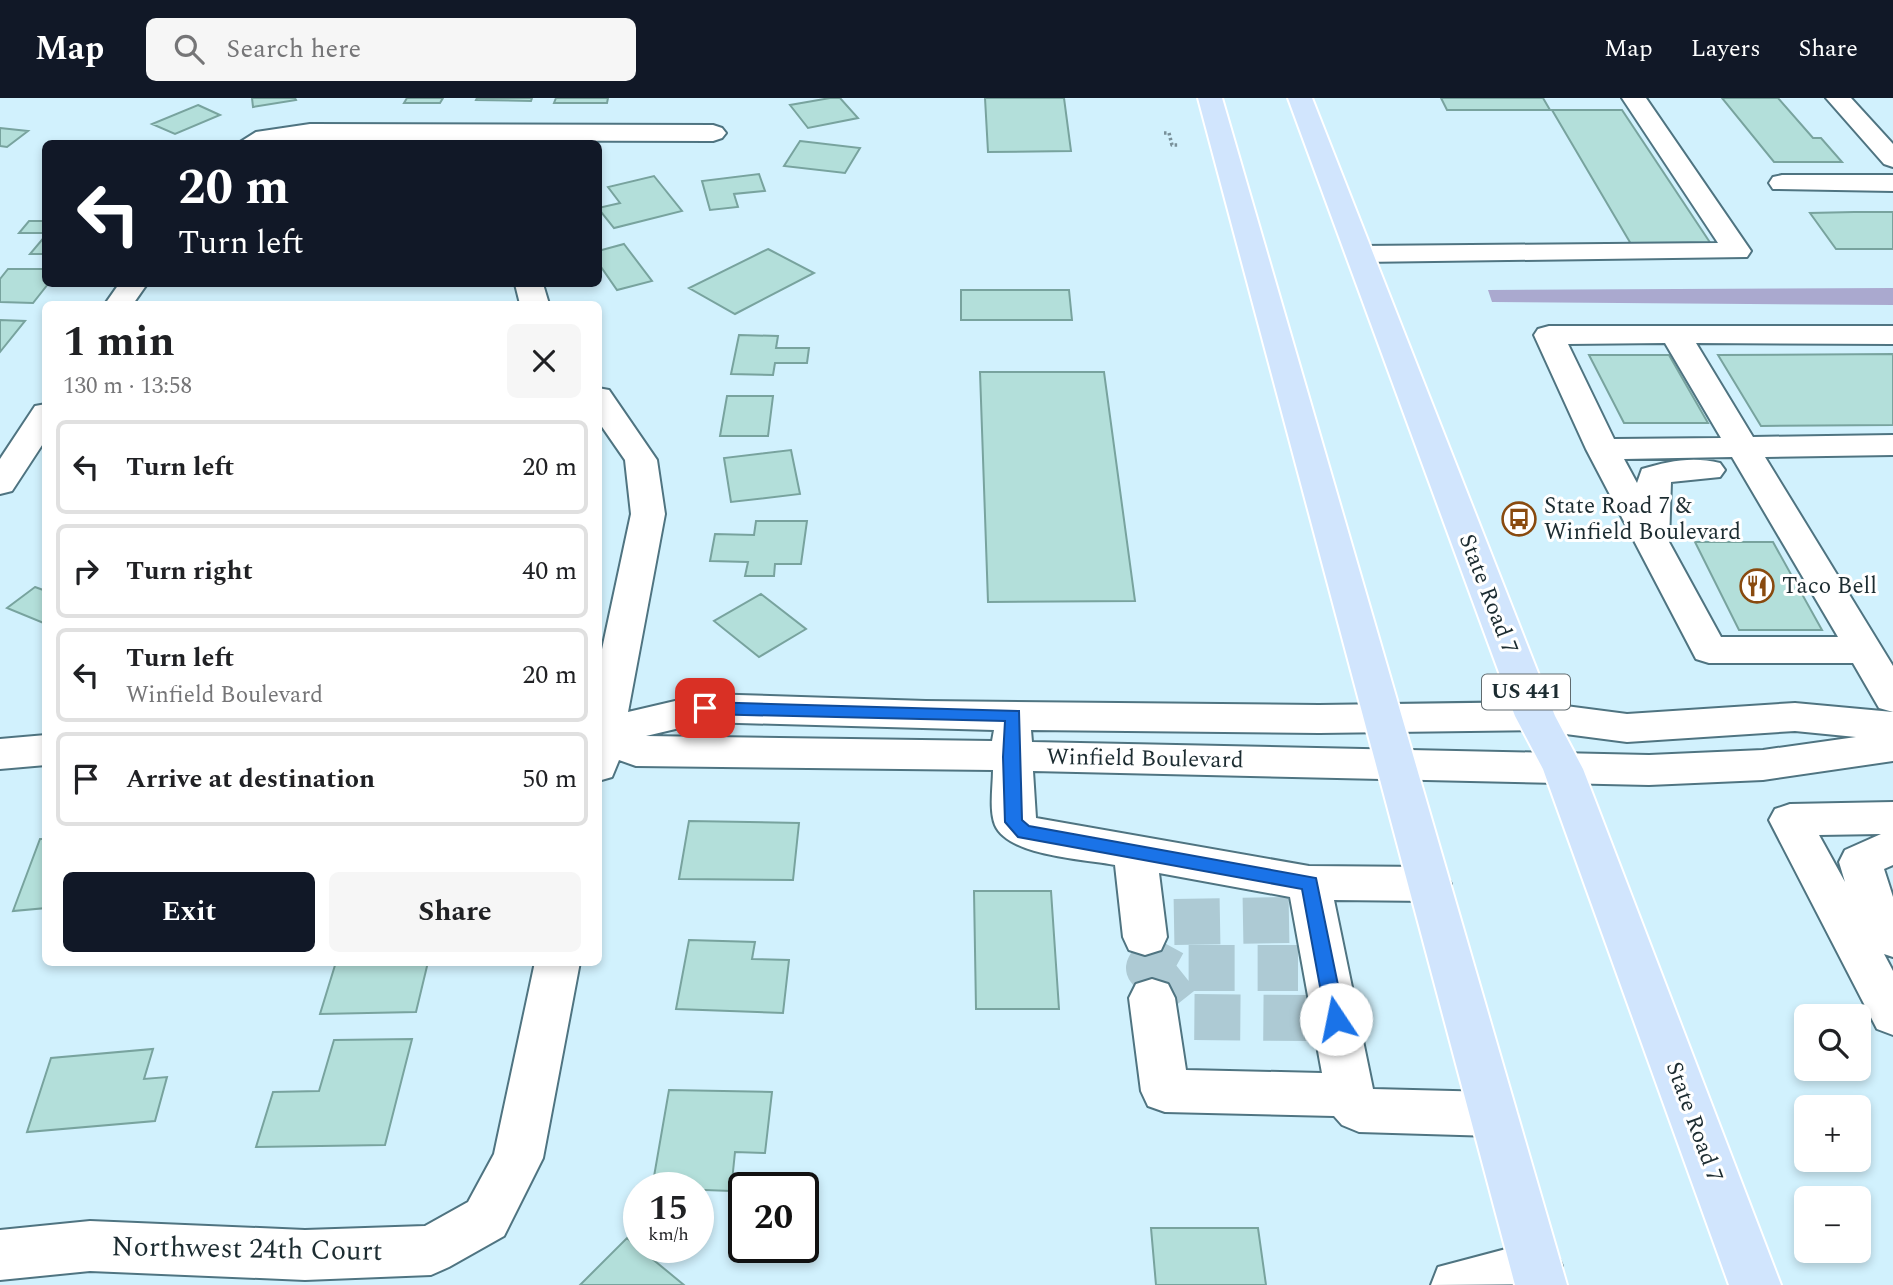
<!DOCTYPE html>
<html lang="en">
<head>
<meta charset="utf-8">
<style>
  body { margin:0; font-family:Spectral,serif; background:#f6f6f6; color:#202124; height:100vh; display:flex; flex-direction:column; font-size:26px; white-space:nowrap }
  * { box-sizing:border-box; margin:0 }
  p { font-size:23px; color:#757577 }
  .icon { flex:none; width:38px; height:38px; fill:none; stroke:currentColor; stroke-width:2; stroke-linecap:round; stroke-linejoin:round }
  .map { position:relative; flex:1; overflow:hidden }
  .details { position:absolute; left:42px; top:203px; width:560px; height:665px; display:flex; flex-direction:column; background:#fff; border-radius:10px; box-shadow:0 4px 10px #0003 }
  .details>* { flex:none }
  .banner { position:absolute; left:42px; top:42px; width:560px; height:147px; border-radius:10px; box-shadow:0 4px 10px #0003; background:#111827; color:#fff; overflow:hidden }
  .buttons { position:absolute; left:1794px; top:906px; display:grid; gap:14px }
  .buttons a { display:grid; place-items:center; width:77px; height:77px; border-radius:10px; background:#fff; box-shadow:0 4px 10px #0003; font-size:35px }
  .speed { position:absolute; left:623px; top:1074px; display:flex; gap:14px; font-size:35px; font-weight:700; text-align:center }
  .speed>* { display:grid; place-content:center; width:91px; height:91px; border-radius:50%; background:#fff; box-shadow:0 4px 10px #0003; line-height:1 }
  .speed small { font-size:18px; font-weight:400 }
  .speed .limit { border:4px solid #111; border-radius:10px; background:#fff; color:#111 }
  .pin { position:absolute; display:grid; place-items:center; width:60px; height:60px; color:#fff; margin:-30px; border-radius:14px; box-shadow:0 4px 10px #0006 }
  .me { position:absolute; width:77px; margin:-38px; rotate:349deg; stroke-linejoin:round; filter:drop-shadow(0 0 5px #0008) }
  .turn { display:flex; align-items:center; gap:24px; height:147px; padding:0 21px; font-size:32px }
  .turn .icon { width:91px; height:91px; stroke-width:2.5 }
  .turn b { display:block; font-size:49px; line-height:60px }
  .round { display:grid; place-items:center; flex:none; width:74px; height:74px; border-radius:10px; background:#f6f6f6 }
  .headline { display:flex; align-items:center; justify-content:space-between; height:119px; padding:0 21px }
  h1 { font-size:42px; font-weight:700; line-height:52px }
  .primary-button { display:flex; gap:14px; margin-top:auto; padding:14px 21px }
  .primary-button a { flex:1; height:80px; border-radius:10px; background:#111827; color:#fff; font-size:28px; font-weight:700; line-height:80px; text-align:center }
  .primary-button a+a { background:#f6f6f6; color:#202124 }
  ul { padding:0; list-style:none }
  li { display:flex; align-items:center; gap:21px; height:94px; margin:0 14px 10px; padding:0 7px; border:4px solid #e0e0e0; border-radius:10px }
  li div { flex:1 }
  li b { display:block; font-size:26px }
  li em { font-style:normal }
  header { display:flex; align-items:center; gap:42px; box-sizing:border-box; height:98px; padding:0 35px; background:#111827; color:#fff }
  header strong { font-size:33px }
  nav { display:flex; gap:38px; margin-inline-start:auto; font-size:24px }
  .search { width:490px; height:63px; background:#f6f6f6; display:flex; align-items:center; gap:18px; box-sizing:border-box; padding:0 24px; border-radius:10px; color:#757577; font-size:26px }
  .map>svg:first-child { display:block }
</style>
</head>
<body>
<header>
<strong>Map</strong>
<div class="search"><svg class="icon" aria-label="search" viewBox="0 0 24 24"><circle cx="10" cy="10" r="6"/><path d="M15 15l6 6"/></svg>Search here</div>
<nav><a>Map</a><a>Layers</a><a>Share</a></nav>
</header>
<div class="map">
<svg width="1893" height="1187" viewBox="0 0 1893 1187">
  <rect width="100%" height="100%" fill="#d1f1fd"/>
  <path fill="#aaa9cf" d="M1893,190V207L1492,204L1488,192Z"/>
  <path fill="#b3dfda" stroke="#78a39e" stroke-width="2" d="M252,0H295L296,2L253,9Z
    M407,0H443L440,5H404Z
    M477,0H532L531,3L476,2Z
    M556,0H608L607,5H554Z
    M830,0H840L858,20L808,30L790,7Z
    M985,0H1064L1071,53L988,54Z
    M1441,0H1543L1550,12H1447Z
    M1722,0H1778L1813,40H1821L1842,64H1774Z
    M198,7L220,17L175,36L152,26Z
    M1552,12H1622L1711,146H1631Z
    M0,30L28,33L7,49L0,48Z
    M800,43L860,50L845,75L784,68Z
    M759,76L765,93L734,96L738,109L710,112L702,83Z
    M654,78L682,113L614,130L598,110L620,105L608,89Z
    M1854,114H1893V151H1836L1810,115Z
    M29,123H46V135H19Z
    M46,137V156H30Z
    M624,146L652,183L617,192L601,169L598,170V153Z
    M768,151L814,175L735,216L689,190Z
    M8,171H46L48,186L33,205L0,204V181Z
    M961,192H1069L1072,222H961Z
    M0,222L25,223L0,254Z
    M739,237L778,238L776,250H809L807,265H775L773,277L731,276Z
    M1893,256V327L1761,328L1718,257Z
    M1589,257H1669L1708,325H1624Z
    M980,274H1104L1135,503L988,504Z
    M727,298H773L768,338H720Z
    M791,352L800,396L731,404L724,360Z
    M756,423H807L801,466H775L774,478H745L748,464L710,463L715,436L754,437Z
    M1695,444H1773L1822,532H1739Z
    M35,489L46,493V526L7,510Z
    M761,496L806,531L759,559L714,523Z
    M689,723L799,725L793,782L679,781Z
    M40,741H46V810L13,813Z
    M974,793H1051L1059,911H976Z
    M689,842L755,844L752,861L789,862L783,915L676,911Z
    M336,864H428L416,914L320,916Z
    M412,941L385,1047L256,1049L273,994L319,993L334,942Z
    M153,951L144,981L167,979L155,1023L27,1034L51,960Z
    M669,992L772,994L765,1055L735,1054L731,1093L652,1090Z
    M1151,1130H1258L1266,1187H1156Z
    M627,1140L639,1150L684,1187H580Z"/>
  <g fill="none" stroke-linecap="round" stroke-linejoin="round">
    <path stroke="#adcad4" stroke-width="46" stroke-dasharray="46 23" stroke-linecap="butt" d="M1289,822L1174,824L1149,870H1298
      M1149,870L1188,919L1308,920"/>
    <defs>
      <path id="minor" d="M1622,0H1646L1751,153L1747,159L1361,164L1351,162L1347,156L1351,150L1361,148L1718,145Z
        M1826,0H1851L1893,46V69L1884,66Z
        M310,26L713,27L722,30L726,35L722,40L713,43L310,42L237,46L256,34Z
        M1782,77H1893V93L1773,91L1769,85L1773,79Z
        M119,186H147L133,206H105Z
        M515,186H543L549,206H520Z
        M1549,228H1893V246L1696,245L1753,339L1893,337V357L1765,359L1893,568V614L1879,610L1853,565H1709L1696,561L1586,351L1534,237L1538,231ZM1665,245L1721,340L1614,341L1568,246ZM1732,359L1838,539H1721L1669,444L1671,384L1720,379L1725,372L1720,365C1693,358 1668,363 1642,371L1637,385L1624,361Z
        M598,290L609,292L657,362L665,416L628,614L705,596L926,603L1319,607L1535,604L1627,616L1795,605L1893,614V663L1763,682L1649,687L1033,673L1036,720L1309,768L1429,769L1444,774L1451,786L1444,798L1429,803L1334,802L1373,991L1493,994L1510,1001L1517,1016L1510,1031L1493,1038L1359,1034L1342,1027L1334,1018L1165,1014L1148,1008L1141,993L1129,900L1136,886L1152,881L1168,886L1175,900L1186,972L1322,975L1290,799L1159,775L1167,839L1161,852L1145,857L1129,852L1123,839L1115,767C1084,761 1008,758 995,727C989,712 993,688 993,672L636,668L619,662L612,679L598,683V570L631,416L625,362L598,323ZM705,624L994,632L992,643L646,638ZM1031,632L1319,635L1535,632L1627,644L1795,633L1856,639L1763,652L1649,657L1032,644Z
        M46,306V341L12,393L0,396V361L35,308Z
        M46,637V667L0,671V641Z
        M1893,704V767L1884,771L1893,799V859L1884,856L1893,873V937L1877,931L1769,722L1775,711L1790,706ZM1881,736L1845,752L1839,764L1845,784L1819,737Z
        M535,864H580L543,1060L504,1138L449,1169L431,1177L305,1182L90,1173L0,1182V1132L90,1123L305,1132L425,1128L468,1104L494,1056Z
        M1536,1143L1554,1150L1562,1168L1554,1186L1431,1187L1438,1169Z"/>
      <path id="major" d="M1198,0H1222L1567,1187H1515Z
        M1288,0H1312L1555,618L1583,671L1781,1187H1729L1543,671L1515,618Z"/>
    </defs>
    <use href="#minor" stroke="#4f7481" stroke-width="4"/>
    <use href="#major" stroke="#fff" stroke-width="4"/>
    <path stroke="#79919a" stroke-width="3.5" stroke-dasharray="2.5 2.5" stroke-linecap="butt" d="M1164,35H1169L1172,47H1179"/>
    <use href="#minor" fill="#fff" fill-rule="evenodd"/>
    <use href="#major" fill="#d1e5fd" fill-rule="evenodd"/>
  </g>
  <path fill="#1a73e8" stroke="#114b97" stroke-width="2" d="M705,604L1019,613L1022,722L1029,728L1316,780L1345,921L1342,927H1329L1326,921L1302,791L1018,739L1005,724L1003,659L1005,623L705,616L697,610Z"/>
  <defs>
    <symbol id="bus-ring" viewBox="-11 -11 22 22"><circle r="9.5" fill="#fff" stroke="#894a0f" stroke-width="1.5"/><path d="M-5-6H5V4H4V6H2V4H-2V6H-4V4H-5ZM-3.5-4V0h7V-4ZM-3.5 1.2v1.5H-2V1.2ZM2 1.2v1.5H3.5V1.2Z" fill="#894a0f"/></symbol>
    <symbol id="restaurant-ring" viewBox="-11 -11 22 22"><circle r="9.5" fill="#fff" stroke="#894a0f" stroke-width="1.5"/><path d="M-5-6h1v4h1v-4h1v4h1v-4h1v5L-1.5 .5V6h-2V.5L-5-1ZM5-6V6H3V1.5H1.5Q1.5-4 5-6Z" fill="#894a0f"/></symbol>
  </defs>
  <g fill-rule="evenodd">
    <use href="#bus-ring" x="1500" y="402" width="38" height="38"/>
    <use href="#restaurant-ring" x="1738" y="469" width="38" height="38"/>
  </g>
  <g text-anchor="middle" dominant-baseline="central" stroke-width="6" stroke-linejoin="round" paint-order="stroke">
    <rect fill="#fff" stroke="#606b6f" stroke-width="2" x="1482" y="576.5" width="88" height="35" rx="5"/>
    <g font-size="21" font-weight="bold" fill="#1c2c31">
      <text x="1526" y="594">US 441</text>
    </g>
    <g font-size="23" fill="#1c2c31" stroke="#fff" text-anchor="start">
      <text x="1544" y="408">State Road 7 &amp;<tspan x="1544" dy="26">Winfield Boulevard</tspan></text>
      <text x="1782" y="488">Taco Bell</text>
    </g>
    <g font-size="23" fill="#1c2c31" stroke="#fff">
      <text transform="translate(1488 496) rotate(69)">State Road 7</text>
      <text transform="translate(1145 661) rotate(1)">Winfield Boulevard</text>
      <text transform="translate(1694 1024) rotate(70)">State Road 7</text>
    </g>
    <g font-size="28" fill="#1c2c31" stroke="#fff">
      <text transform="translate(247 1151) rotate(1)">Northwest 24th Court</text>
    </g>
  </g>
</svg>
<div class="buttons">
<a><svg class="icon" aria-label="search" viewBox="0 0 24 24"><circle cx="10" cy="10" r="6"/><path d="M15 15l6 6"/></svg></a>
<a>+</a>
<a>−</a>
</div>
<div class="speed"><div>15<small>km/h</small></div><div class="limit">20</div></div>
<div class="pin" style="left:705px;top:610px;background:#d93025"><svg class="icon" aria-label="arrive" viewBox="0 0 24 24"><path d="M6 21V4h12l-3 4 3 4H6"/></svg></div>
<svg class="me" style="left:1336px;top:921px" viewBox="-20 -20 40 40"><circle r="19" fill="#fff"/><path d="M0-13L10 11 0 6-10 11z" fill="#1a73e8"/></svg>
<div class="banner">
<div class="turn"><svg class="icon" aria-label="left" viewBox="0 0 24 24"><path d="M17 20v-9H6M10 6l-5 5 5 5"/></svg><div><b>20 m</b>Turn left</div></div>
</div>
<section class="details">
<div class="headline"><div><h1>1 min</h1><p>130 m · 13:58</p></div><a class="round"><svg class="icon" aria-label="close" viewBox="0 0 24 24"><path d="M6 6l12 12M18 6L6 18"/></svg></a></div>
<ul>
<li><svg class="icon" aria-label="left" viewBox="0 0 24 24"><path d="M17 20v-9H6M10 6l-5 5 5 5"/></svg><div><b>Turn left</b></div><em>20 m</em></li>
<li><svg class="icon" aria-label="right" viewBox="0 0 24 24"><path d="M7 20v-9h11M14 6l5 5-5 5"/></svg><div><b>Turn right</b></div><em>40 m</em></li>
<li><svg class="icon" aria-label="left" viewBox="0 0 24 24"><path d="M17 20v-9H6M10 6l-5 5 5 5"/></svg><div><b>Turn left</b><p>Winfield Boulevard</p></div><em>20 m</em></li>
<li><svg class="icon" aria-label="arrive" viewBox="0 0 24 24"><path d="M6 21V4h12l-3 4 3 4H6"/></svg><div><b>Arrive at destination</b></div><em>50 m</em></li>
</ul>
<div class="primary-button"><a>Exit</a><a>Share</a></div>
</section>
</div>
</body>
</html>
